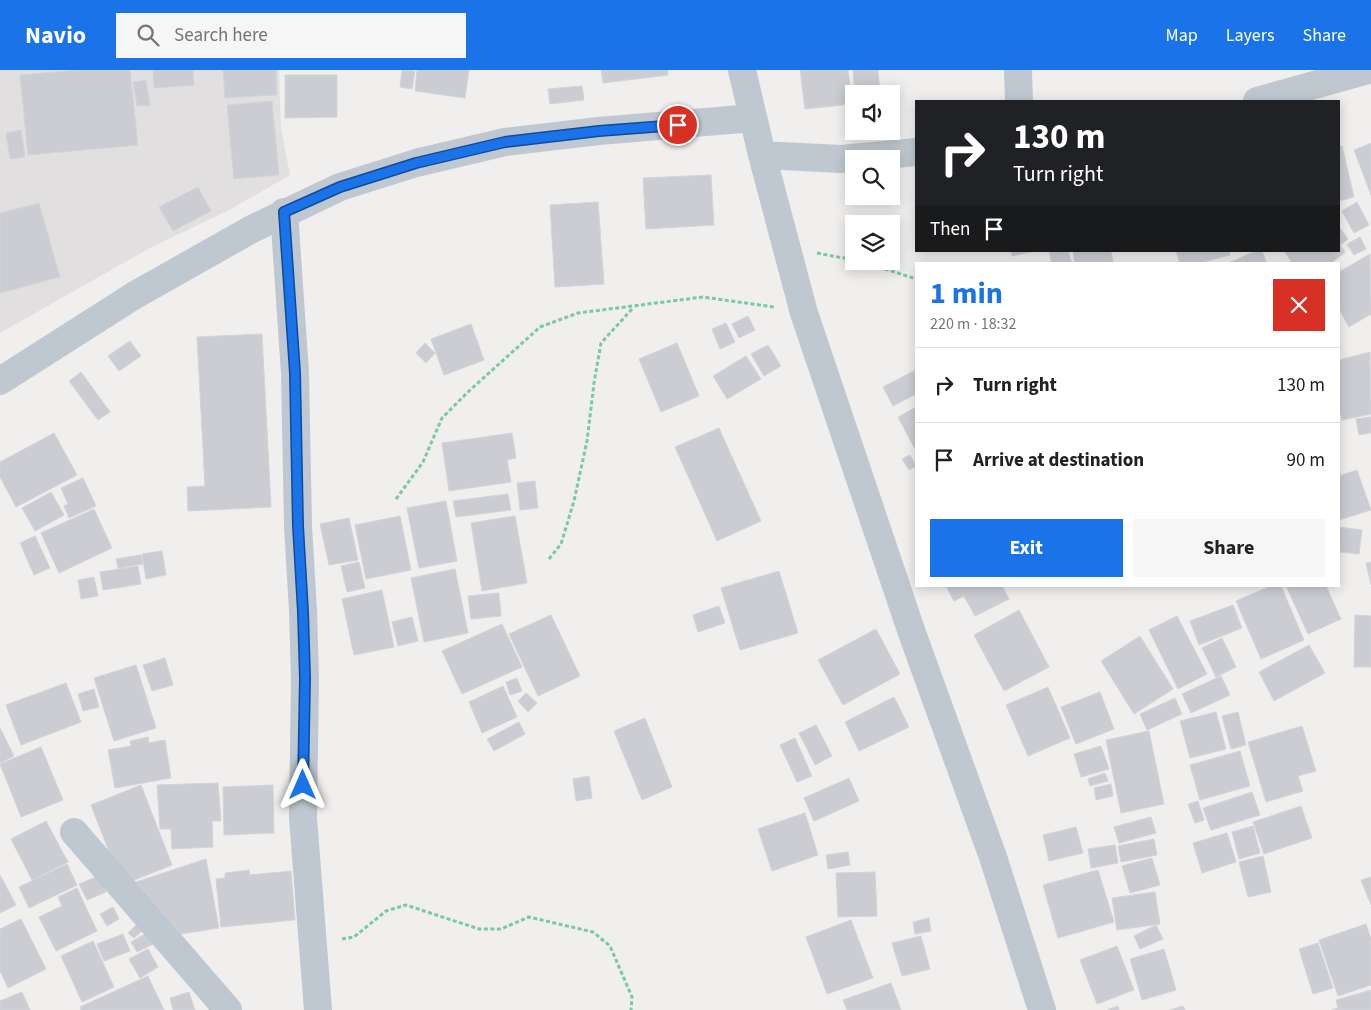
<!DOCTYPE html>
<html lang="en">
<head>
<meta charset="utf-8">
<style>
  body { margin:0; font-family:"Source Sans 3",sans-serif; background:#f6f6f6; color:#202124; height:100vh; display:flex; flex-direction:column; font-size:19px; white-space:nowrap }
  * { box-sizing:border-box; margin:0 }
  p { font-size:16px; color:#757577 }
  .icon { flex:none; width:28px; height:28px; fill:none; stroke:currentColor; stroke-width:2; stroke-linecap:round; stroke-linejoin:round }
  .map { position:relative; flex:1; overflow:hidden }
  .drawer { position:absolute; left:915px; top:192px; width:425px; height:325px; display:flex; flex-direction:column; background:#fff; border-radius:0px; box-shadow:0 2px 12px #0003 }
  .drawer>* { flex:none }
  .banner { position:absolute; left:915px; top:30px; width:425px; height:152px; border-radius:0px; box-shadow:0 2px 12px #0003; background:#202124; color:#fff; overflow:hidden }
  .buttons { position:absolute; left:845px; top:15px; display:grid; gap:10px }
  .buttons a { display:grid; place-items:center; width:55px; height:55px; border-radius:0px; background:#fff; box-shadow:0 2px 12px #0003; font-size:25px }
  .pin { position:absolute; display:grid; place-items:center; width:42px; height:42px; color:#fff; margin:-21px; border:2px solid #fff; border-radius:50%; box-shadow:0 1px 5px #0007 }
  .me { position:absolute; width:55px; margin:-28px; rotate:0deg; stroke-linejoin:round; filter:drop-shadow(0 0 4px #0008) }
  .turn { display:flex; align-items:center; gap:18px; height:105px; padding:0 15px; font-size:22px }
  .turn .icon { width:65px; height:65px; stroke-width:2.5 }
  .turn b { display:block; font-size:35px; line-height:42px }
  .then { display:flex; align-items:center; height:48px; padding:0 15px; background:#0003; gap:10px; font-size:19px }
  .round { display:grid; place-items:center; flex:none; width:52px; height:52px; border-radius:0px; background:#f6f6f6 }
  .head { display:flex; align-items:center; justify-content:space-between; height:85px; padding:0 15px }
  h1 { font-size:30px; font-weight:700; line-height:38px; color:#1a73e8 }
  .button { display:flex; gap:10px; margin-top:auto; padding:10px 15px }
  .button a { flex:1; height:58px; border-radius:0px; background:#1a73e8; color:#fff; font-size:20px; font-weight:700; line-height:58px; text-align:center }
  .button a+a { background:#f6f6f6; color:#202124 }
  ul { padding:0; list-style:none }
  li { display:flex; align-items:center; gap:15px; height:75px; padding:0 15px; border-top:1px solid #e0e0e0 }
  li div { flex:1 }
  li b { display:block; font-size:19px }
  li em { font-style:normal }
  header { display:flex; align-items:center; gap:30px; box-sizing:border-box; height:70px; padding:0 25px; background:#1a73e8; color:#fff }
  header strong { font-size:24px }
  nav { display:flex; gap:28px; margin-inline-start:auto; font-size:18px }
  .search { width:350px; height:45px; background:#f6f6f6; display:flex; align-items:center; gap:12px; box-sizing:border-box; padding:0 18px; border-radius:0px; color:#757577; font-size:19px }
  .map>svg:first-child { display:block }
</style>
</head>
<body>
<header>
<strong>Navio</strong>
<div class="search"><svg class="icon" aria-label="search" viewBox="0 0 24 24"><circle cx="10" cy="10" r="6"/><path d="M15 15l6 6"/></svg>Search here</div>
<nav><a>Map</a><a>Layers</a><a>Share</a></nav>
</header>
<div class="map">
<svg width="1371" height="940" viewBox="0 0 1371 940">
  <rect width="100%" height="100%" fill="#f1eeee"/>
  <path fill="#e2dfe0" d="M0,0H279L281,58L290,105L231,139L150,178L0,263Z"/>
  <path fill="#cbcdd3" stroke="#d2d4da" d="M77,0H130L138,75L28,85L20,5Z
    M153,0H193L194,15L154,18Z
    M223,0H276L277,25L225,28Z
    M402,0L415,1L412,19L400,17Z
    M417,0H469L465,28L415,21Z
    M601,0H668V5L603,13Z
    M800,0H848L852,34L805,39Z
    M853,0H878L880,24H855Z
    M285,5H337V47L285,48Z
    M146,10L150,35L137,36L133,12Z
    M582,16L584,30L550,34L548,19Z
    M272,31L279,105L234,109L227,35Z
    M21,60L25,87L10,89L6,63Z
    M1371,73V125L1354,80Z
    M1339,76H1342L1354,127L1339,131Z
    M711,105L714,155L646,159L643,108Z
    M198,117L211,141L173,161L159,137Z
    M598,132L604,214L555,217L550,135Z
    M1357,132L1369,155L1354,163L1342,141Z
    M39,133L60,207L0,223V143Z
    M1339,157L1348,169L1340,175L1345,182L1330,194H1293L1284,181H1339Z
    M1360,167L1366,179L1354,185L1347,174Z
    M1011,181H1035L1012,186Z
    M1049,181H1068L1072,194H1052Z
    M1073,181H1111L1113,192L1075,194Z
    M1176,181H1229L1230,185L1195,194H1180Z
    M1256,181H1262L1267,194H1226Z
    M1370,184L1371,244L1349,257L1339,239V202Z
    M748,246L755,260L739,268L732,254Z
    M726,253L735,272L720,279L712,259Z
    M471,254L484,290L444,305L431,269Z
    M262,264L271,437L188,441L187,417L205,416L197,267Z
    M130,271L141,286L119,301L108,286Z
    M425,273L435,283L426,293L416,283Z
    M677,273L699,326L661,342L639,289Z
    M768,275L781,296L764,306L751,284Z
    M1370,282L1371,344L1342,350L1339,337V290Z
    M746,286L761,309L727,329L713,306Z
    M916,300V324L893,336L883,317Z
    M81,302L110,342L98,350L69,311Z
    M916,337V381L898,347Z
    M1371,347V363L1359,365L1356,349Z
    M719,358L761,451L717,471L675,377Z
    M54,363L77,405L16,437L0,407V392Z
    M512,363L516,388L507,390L511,412L449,421L442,373Z
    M910,385L916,396L909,400L902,389Z
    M1357,400L1371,440L1339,450V406Z
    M83,408L96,436L69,448L64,436L68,434L61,418Z
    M535,411L538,438L520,440L517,413Z
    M51,422L64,445L35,461L22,438Z
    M508,424L511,440L456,447L453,431Z
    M446,431L457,491L419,498L407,438Z
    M94,439L112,478L59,503L41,463Z
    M400,446L411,500L366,509L355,455Z
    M515,446L527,513L482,521L471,453Z
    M349,448L358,490L329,495L320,454Z
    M1339,457L1362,460L1359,484L1339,482Z
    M35,466L50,498L34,505L20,473Z
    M162,481L166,505L146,509L142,484Z
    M141,485L143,494L118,498L116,489Z
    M359,492L365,518L347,522L341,496Z
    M1371,492V515L1366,493Z
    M138,496L141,514L103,520L100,502Z
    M455,499L468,563L424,572L411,508Z
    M779,501L798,563L740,580L721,518Z
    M94,507L98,526L81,529L78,510Z
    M946,516H1002L1009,529L975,546L964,526L954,531Z
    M1271,516H1281L1304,570L1261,589L1236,531Z
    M1292,516H1326L1341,549L1308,564L1287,518Z
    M382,520L394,577L354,585L342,529Z
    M499,523L501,546L471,549L468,526Z
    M1233,535L1242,558L1199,575L1190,551Z
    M719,536L725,553L698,562L693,545Z
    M1019,540L1049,597L1004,621L974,565Z
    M551,545L580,606L538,626L509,564Z
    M1355,545L1371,546V597H1354Z
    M1177,546L1207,604L1178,619L1149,560Z
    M412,547L418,571L398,576L392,552Z
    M502,554L522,597L462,624L442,581Z
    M876,559L900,604L843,635L818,590Z
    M1140,566L1173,619L1134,644L1101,591Z
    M1222,568L1236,597L1216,607L1202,578Z
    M1309,575L1325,603L1274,631L1259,602Z
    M165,588L173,615L152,621L143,595Z
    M136,595L156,658L114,671L94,608Z
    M1221,606L1230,625L1191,643L1182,624Z
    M517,608L522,621L510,625L506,612Z
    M66,613L81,652L21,675L6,635Z
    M503,616L517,647L482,663L469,632Z
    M1048,617L1070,668L1028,686L1006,635Z
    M94,619L99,637L83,641L78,624Z
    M1100,622L1114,659L1076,674L1061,637Z
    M526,623L537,633L528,642L518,631Z
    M894,627L909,657L859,681L845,652Z
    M1175,628L1182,644L1147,660L1140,644Z
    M1216,642L1226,679L1190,688L1180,651Z
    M1238,642L1246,675L1231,679L1222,646Z
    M645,648L672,717L642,730L614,661Z
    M519,652L525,664L494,681L487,669Z
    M816,655L832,686L815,695L799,663Z
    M1302,656L1316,701L1298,706L1303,721L1266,732L1248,672Z
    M0,658L14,686L0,693Z
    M1149,661L1164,734L1121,743L1106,670Z
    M148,667L149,673L165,670L171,708L115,718L108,680L131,676L130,671Z
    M795,668L812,706L797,712L780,675Z
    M1101,676L1109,699L1081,707L1074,684Z
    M41,677L63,730L21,747L0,694Z
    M1240,681L1250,716L1200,730L1190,695Z
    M1105,703L1108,711L1090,716L1088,709Z
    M589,706L592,728L576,731L573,709Z
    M849,708L859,731L814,751L804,728Z
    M218,713L221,751H212L213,777L172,779L171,759H160L157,715Z
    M1111,714L1113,726L1096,730L1094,718Z
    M141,715L172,795L122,815L91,735Z
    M273,715L274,763L224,765L223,717Z
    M1252,722L1260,745L1211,760L1203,738Z
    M1198,731L1204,750L1195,753L1188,734Z
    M1301,736L1312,768L1264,784L1253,752Z
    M805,743L818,785L772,801L758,759Z
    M1151,747L1156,763L1119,773L1114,757Z
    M46,751L68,792L32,810L11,769Z
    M1253,756L1260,783L1239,789L1232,762Z
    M1076,757L1083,783L1049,791L1043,765Z
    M1227,763L1236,792L1202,803L1193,773Z
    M1154,769L1157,785L1121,792L1118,776Z
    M1115,775L1118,793L1091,798L1088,779Z
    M848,782L850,795L828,799L826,785Z
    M1263,786L1271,822L1248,827L1239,792Z
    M1152,788L1160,815L1130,823L1122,796Z
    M206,789L219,858L181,864L136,812Z
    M67,794L77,815L29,838L19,817Z
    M249,800L250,805L291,801L295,850L221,857L216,809L225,808V803Z
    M1098,800L1114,852L1058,868L1043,815Z
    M875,802L877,846L838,847L836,803Z
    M0,805L16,835L0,843Z
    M98,806L106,822L87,830L79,814Z
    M1371,807V835L1361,810Z
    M77,818L97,861L56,881L39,847L62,836L58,827Z
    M1155,822L1160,854L1117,860L1112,828Z
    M113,837L119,849L107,856L100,844Z
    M929,848L931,861L915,864L913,852Z
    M21,849L46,899L8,918L0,901V859Z
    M851,850L873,908L827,924L806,867Z
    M138,853L144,859L134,868L128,863Z
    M1366,854L1371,869V915L1338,926L1319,870Z
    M1156,855L1163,869L1140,879L1134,866Z
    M147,863L153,874L137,882L131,872Z
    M123,864L130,881L104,891L97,874Z
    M921,866L930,899L902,906L892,873Z
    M93,871L114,917L82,932L61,886Z
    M1318,873L1333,918L1313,924L1299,879Z
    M1117,876L1134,920L1097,934L1080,890Z
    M148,879L158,897L140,908L129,889Z
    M1164,879L1176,920L1142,930L1130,889Z
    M148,906L164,940H81L80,937Z
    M891,913L901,940H847L843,930Z
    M1371,920V940H1331L1338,938L1336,930Z
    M22,922L30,940H0V931Z
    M189,922L195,940H173L170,928Z
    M1118,936L1119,940H1107Z
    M1183,936L1185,940H1170Z"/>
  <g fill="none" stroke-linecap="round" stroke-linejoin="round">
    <path stroke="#77caa4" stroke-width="3" stroke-dasharray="4 2.5" stroke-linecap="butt" d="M817,183L854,190
      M860,191L916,209
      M396,429L423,392L442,348L469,321L540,257L578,243L703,227L774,237
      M549,489L561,474L574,431L587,371L594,313L601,273L633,238
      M342,869L354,867L386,841L406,835L479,859H501L529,847L593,862L610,876L632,927L631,940"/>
    <path stroke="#bfc8d0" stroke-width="28" d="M742,0L762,85L804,243L912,563L993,787L1042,940
      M1018,0L1019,31
      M1257,31L1368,0
      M762,85L841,89L916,82
      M284,142L295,303L298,456L303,541L305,608L303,748L318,940
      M0,311L135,225L252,159L340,117L416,93L505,72L599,61L753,48
      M74,762L228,940"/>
  </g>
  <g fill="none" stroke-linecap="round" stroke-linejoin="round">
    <defs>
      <path id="route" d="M303,715L305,608L303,542L298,456L295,303L284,142L340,117L416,93L505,72L599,61L678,55"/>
    </defs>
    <use href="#route" stroke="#114b97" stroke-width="12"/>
    <use href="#route" stroke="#1a73e8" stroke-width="9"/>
  </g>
</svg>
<div class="buttons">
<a><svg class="icon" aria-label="sound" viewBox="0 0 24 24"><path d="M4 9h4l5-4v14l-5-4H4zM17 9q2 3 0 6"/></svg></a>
<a><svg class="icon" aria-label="search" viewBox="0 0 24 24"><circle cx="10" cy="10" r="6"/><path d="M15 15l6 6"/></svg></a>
<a><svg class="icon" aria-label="layers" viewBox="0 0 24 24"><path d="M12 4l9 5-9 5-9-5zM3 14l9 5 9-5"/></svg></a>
</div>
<div class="pin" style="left:678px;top:55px;background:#d93025"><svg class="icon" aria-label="arrive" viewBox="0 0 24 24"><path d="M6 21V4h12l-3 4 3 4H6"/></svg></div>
<svg class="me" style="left:303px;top:715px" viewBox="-20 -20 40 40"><path d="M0-17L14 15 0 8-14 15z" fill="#1a73e8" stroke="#fff" stroke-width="4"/></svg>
<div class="banner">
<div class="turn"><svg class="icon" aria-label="right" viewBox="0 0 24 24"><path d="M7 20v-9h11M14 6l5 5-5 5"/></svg><div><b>130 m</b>Turn right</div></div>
<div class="then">Then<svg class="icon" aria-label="arrive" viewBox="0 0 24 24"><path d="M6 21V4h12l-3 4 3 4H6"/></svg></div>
</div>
<section class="drawer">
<div class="head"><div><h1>1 min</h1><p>220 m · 18:32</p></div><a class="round" style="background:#d93025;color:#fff"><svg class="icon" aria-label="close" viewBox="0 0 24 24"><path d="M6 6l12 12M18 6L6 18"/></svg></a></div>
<ul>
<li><svg class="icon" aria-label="right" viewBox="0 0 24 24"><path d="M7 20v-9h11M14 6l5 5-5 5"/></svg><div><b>Turn right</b></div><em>130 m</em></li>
<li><svg class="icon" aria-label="arrive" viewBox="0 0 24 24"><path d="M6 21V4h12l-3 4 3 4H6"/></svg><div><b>Arrive at destination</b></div><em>90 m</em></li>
</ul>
<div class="button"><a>Exit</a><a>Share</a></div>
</section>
</div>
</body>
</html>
